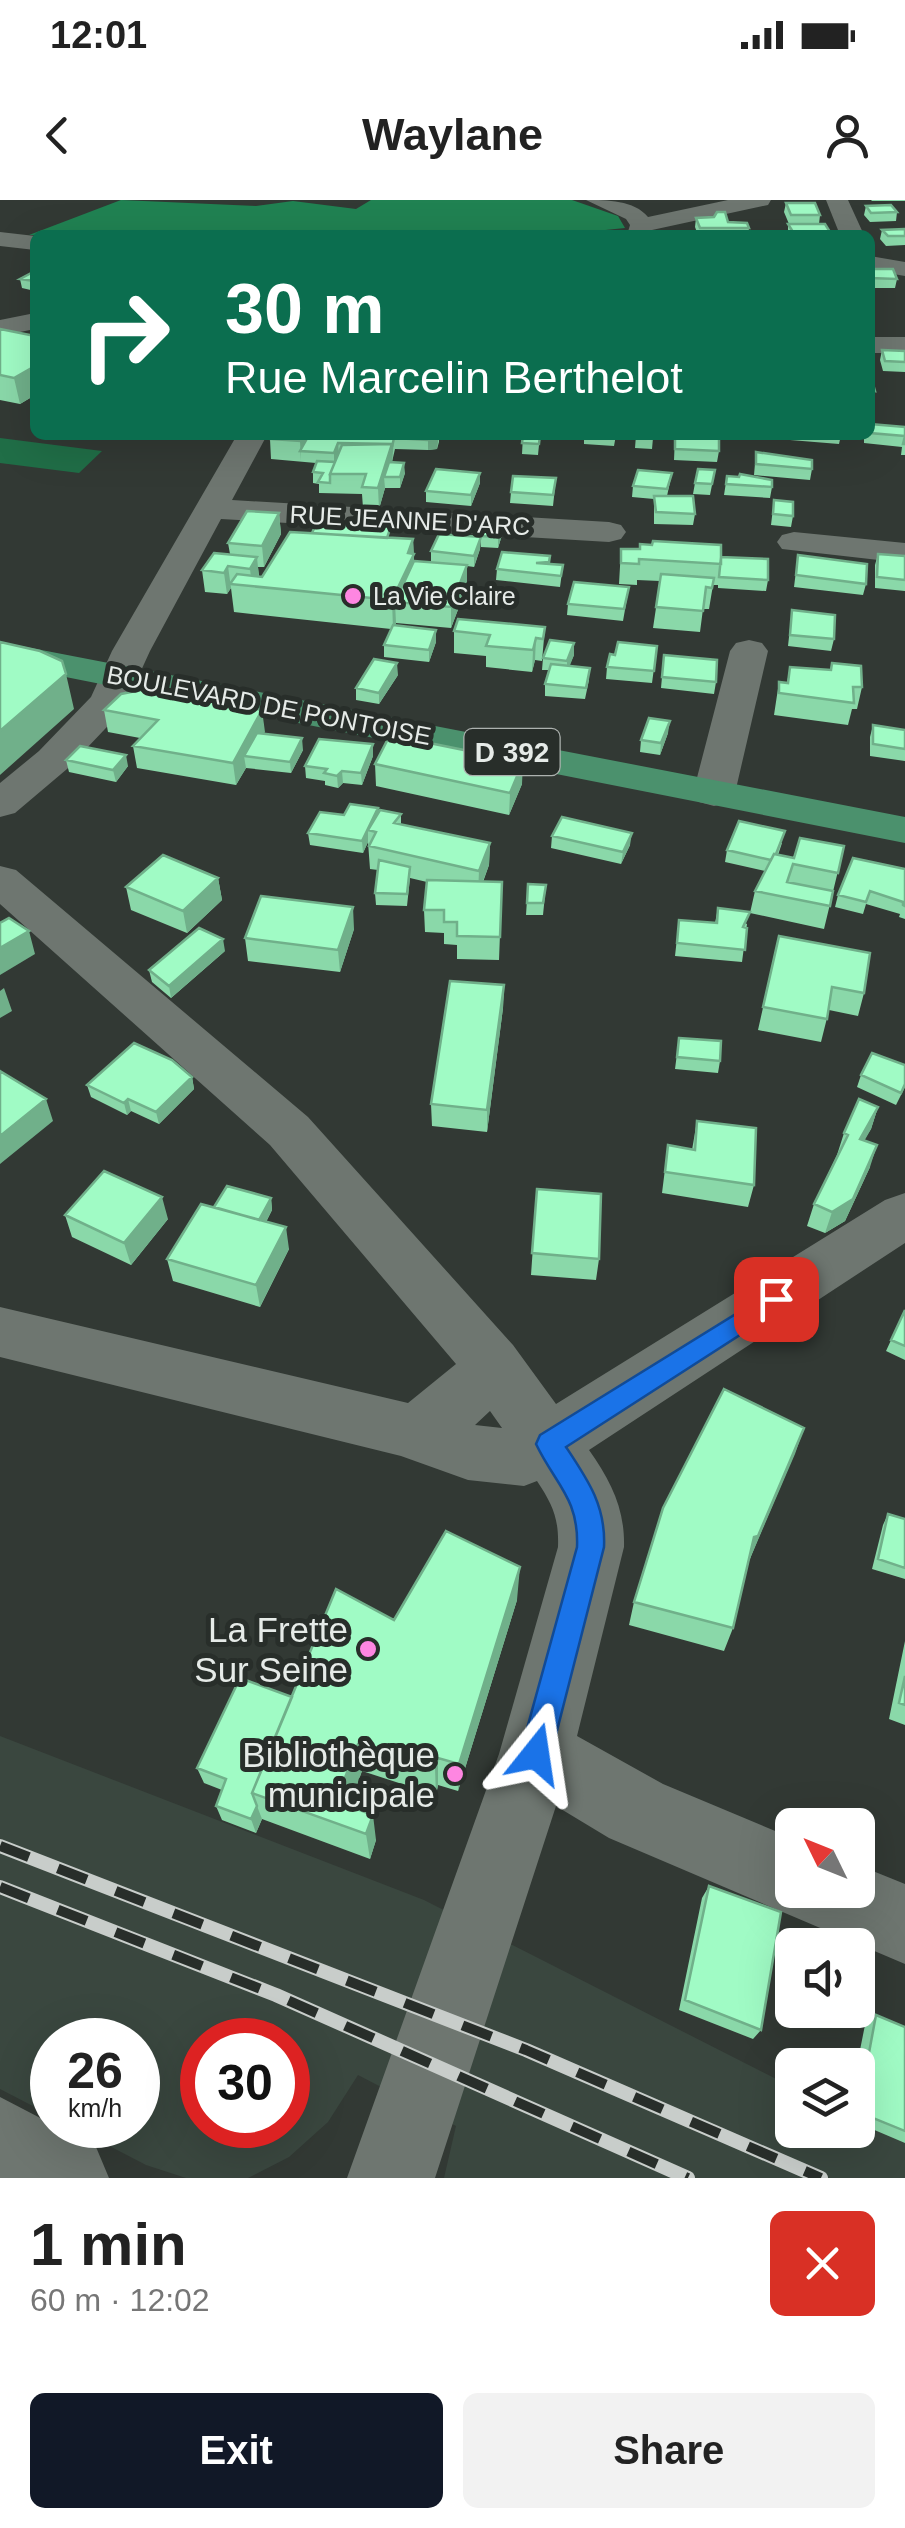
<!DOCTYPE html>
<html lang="en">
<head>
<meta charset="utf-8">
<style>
  body { margin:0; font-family:Arial,sans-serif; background:#f2f2f2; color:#222; height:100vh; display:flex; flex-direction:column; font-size:38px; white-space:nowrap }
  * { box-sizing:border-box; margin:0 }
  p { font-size:32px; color:#767676 }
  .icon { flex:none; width:55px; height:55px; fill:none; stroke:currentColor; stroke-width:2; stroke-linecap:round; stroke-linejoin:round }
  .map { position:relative; height:1978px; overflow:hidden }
  .sheet { display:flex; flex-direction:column; background:#fff; flex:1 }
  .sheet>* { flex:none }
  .top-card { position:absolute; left:30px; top:30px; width:845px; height:210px; border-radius:15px; box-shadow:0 10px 40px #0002; background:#0b6e4f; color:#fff; overflow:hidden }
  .needle { width:65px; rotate:313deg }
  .fabs { position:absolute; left:775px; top:1608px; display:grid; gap:20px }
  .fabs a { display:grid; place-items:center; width:100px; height:100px; border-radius:15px; background:#fff; box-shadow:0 10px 40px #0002; font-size:50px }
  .speed { position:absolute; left:30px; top:1818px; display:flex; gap:20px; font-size:50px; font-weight:700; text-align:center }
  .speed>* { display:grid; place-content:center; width:130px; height:130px; border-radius:50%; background:#fff; box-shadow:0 10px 40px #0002; line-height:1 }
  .speed small { font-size:25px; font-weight:400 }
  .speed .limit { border:15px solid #d22; background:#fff; color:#111 }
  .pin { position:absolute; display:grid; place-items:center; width:85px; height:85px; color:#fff; margin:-42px; border-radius:20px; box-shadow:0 5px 15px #0006 }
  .me { position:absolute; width:110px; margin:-55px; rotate:15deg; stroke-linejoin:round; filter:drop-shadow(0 0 8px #0008) }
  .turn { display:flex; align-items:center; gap:35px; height:210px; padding:0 30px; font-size:45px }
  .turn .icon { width:130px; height:130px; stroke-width:2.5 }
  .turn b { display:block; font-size:70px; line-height:85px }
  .round { display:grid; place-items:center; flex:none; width:105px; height:105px; border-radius:15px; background:#f2f2f2 }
  .summary { display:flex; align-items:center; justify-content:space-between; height:170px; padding:0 30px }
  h1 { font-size:60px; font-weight:700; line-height:75px }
  .cta { display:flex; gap:20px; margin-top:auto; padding:20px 30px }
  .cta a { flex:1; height:115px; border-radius:15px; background:#111827; color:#fff; font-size:40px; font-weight:700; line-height:115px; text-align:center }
  .cta a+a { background:#f2f2f2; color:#222 }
  .status { display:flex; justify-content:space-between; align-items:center; height:70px; padding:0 50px; background:#fff; direction:ltr }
  .status svg { height:28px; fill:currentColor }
  header { display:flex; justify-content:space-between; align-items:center; height:130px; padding:0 30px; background:#fff; font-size:45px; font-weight:700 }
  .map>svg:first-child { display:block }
</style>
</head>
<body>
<div class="status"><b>12:01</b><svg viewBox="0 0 49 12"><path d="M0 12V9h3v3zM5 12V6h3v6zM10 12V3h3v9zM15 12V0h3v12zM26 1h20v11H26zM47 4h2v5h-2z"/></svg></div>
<header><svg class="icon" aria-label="back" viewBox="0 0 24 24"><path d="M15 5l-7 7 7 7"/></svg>Waylane<svg class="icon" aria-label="person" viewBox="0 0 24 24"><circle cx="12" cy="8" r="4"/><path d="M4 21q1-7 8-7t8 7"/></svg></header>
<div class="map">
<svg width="905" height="1978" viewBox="0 0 905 1978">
  <rect width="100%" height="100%" fill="#323934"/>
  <path fill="#3a473f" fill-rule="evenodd" d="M0,1536L424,1700L792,1887V1930H858V1914L905,1934V1978H444L456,1926L358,1875L328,1922L289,1957L248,1978H186L146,1965L69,1925H138V1840H52V1916L0,1889ZM202,1840H288V1925H202Z"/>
  <path fill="#206e47" d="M0,238L102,251L79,273L0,263Z"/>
  <path fill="#208252" d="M121,0L256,6L293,1L356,9L371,0H572L618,16L625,28L556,35H29Z"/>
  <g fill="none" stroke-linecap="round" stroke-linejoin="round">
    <path fill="#6e7670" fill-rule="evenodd" d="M586,0C607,0 634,0 648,17L728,0H771L768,5L652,30L651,35H627L630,25L626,19Z
      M826,0H848L864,35H840Z
      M0,32L35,36V50L0,46Z
      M870,56L905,62V76L870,70Z
      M35,113V129L0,136V120Z
      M870,137H905V153H870Z
      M237,235H267L232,300L609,322L621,325L626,332L621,339L609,342L221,319L150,451L123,510L67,569L15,613L0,617V583L39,551L91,497L112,451Z
      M794,332L905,343V363L782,349L777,342L782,335Z
      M749,440L762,443L768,451L735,593L729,602L714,606L699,602L693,593L730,451L736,443Z
      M0,666L16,670L308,917L513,1145L556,1204L885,1000L905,993V1043L589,1250C611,1281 625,1309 624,1347L577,1536L663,1584L792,1638V1690H858V1665L905,1684V1764L609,1638L556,1606L435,1978H347L499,1554L558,1347C559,1319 553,1305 537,1281L524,1286L468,1280L401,1256L0,1157V1107L408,1203L456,1164L270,945L0,704ZM490,1211L502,1228L475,1225Z
      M0,1897L96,1947L109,1978H0Z"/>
    <path fill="#4b916d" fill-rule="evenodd" d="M0,442L905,617V643L0,464Z"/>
    <defs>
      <path id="rail" d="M0,1646L526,1850L821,1978
        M0,1687L276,1795L688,1978"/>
    </defs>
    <use href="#rail" stroke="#c8cdca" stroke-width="14"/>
    <use href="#rail" stroke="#282e2a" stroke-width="10" stroke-dasharray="31" stroke-linecap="butt"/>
  </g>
  <path fill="#8ad8a9" d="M871,0H905V1H872Z
    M786,3L820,15L819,24H789L784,12Z
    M866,6L897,12L896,21L870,22L864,15Z
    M696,18L728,22L749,28L748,35H698L695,27Z
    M788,24L830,32L829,35H788Z
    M905,29V45L886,46L880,39L882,30Z
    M870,69L897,79L895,88H870Z
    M35,71V91L22,88L20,79Z
    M0,129L35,136V195L20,204L0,200Z
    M882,150L905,151V172L883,171L880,160Z
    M870,177L875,191L873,201H870Z
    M870,224L905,227V255H901L902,247L864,243V235H870Z
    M272,235H439V242L437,249L428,250L395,249L392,262L405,273L400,288H385L379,309L363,308L362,294L319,293V284L313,283V272L316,263L271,259L270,239Z
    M523,235H540L538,255L522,254Z
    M579,235H616L614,246L584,244V239H578Z
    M636,235L653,238L652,249L635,248Z
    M790,235H841L839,244L790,240Z
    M675,236L719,251L717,262L674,260Z
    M756,252L812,269L810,280L754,275Z
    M715,270L710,295L693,294L695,283Z
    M672,273L667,296L695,314L693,325L654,324V299L632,297L633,286Z
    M727,276L739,277L772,287L770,298L724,295Z
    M556,278L553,306L510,303L511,292Z
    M480,283L471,306L426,302V291Z
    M774,300L793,316L791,327L771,325Z
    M279,313L281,334L264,367H258L259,376L262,377L391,338L413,339L414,361L431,362V351L481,337L480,349L474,367L467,366V386L451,428L396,423L395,426L436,430V442L429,462L384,457V445L391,429L234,412L231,388L227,394L205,392L202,370L230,354L228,343Z
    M502,335L498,348L481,347V336Z
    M621,349L721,357L768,380L766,391L718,388V385H713L709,409H703L700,432L653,428L660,381L637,380V385L619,384Z
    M878,354L905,356V391L875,388V365Z
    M798,355L866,384L863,395L794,387Z
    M550,356V364L563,365L560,387L496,380L497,369Z
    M629,387L623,421L567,415L568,404Z
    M792,410L834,439L831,451L788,446Z
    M545,427L542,461L535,460L532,472L486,467V456L454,453V431Z
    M657,446L652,483L606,479L607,467L615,455Z
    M574,455L569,466L589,480L585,499L545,496V484L549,470H542L543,458Z
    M664,455L716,482L714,494L661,488Z
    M832,463L862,487L857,509H852L848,525L774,515L779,482L787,483L790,467L830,470Z
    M398,475L379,504L356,500V488Z
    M104,510H262L264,534L303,550L291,573L246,568L236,585L137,568L133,546L140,538L108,532Z
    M873,525L905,530V561L870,556V537Z
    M668,533L660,555L640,552L641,540Z
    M373,556L362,585L343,583L338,588L325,585V581L306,578L305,566Z
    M66,560L128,566L116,582L69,572Z
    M375,564L522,584L509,615L376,586Z
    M378,613L401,614V625L490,643L489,665L483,682H502L499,760L457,759V745L444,744V733L425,732L424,710L427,682L410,678L407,706L376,705L375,693L378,670L370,669L368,642L363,653L310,645L308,633L344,615Z
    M552,636L630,645L621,664L551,648Z
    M782,643L778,655L794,658L844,646L824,729L750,713L755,691L765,671L725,662L727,650Z
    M905,669V719L899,717L900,714L866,704L863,714L835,707L838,695Z
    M218,678L222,700L187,733L131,710L126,687Z
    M528,684L546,685L543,715H526Z
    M718,708L747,724L742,762L675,756L679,720L715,723Z
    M354,729L340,772L248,761L245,738Z
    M779,736L864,793L858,816L829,810L821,842L758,830Z
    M225,751L171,798L152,782L149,770Z
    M504,785L503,808L487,932L432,926L431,904Z
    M679,838L720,861L718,873L675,869Z
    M905,865V887L896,905L857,887L861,875Z
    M192,877L194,889L159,924L131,911L127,915L91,897L87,885Z
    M878,907L871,929L864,940L870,967L845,1021L825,1033L807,1026L814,1004L837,955L844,933Z
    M697,921L754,985L748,1007L662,993L668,945L692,950Z
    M537,989L599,1059L596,1080L531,1075Z
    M271,998L272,1010L266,1022L289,1049L260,1107L173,1081L167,1059L214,1007Z
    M65,1015L168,1019L131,1065L72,1037Z
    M905,1110V1160L886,1151Z
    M804,1228L749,1361L733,1428L724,1451L629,1425L634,1402Z
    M888,1314L905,1319V1379L872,1369L883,1325Z
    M517,1400L458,1591L438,1585L436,1595L362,1571L349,1606L376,1640L370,1659L262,1619L256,1633L222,1620L216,1606L222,1590L204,1583L197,1568L394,1420Z
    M905,1441V1525L889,1519Z
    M709,1686L761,1830L753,1839L679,1810L702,1698Z
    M876,1815L905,1827V1943L858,1923L857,1865L865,1825Z"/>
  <path fill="#70b08a" d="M35,166V195L20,204L14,178Z
    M303,235H310L300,251L301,261L300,241Z
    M439,235L437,249L428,250V240Z
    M394,238L392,264L384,277L385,288L379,309L378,288Z
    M338,243L339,254L334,264V253Z
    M404,263L405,273L400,288V277Z
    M480,273V283L471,306V295Z
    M279,313L281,334L264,367L262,346Z
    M502,324V335L498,348V337Z
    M481,337L480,349L474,367V356Z
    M413,339L415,382L395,402L396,423L393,429L392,400Z
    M257,357L259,378L252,386L250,369Z
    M467,365V386L451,428V407Z
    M228,366L231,388L227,394L224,373Z
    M436,430V442L429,462V450Z
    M536,438L535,460L532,472L533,450Z
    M574,443V455L567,473V461Z
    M397,463L398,475L379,504V493Z
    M66,474L74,509L0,575V531Z
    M262,510L265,532L252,557L244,556L246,568L236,585L233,563Z
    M670,521L668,533L660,555L661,543Z
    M302,538L303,550L291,573L290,562Z
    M373,544V556L362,585L361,573Z
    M126,555L128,566L116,582L113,570Z
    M523,562L522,584L509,615L510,593Z
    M342,571L343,583L338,588L337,576Z
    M368,630V642L363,653L362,641Z
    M632,633L630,645L621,664L623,652Z
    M490,643L489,665L478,694L479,671Z
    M218,678L222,700L187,733L183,711Z
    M353,707L354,729L340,772L338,750Z
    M29,731L35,754L0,775V748Z
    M223,739L225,751L171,798L169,786Z
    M504,785L503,808L487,932V910Z
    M4,788L12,811L0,818V791Z
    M192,877L194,889L159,924L156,912Z
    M46,899L53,921L0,964V936Z
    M128,899L131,911L127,915L124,903Z
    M878,907L871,929L853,961L860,939Z
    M877,945L870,967L845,1021L825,1033L832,1012Z
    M162,997L168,1019L131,1065L124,1043Z
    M271,998L272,1010L257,1040L255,1028Z
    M286,1027L289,1049L260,1107L256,1085Z
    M804,1228L795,1254L749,1361L754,1337Z
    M520,1367L517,1400L458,1591L459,1564Z
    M358,1544L362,1571L341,1627L336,1601Z
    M438,1558V1585L436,1595L435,1568Z
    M257,1606L262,1619L256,1633L251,1619Z
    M373,1615L376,1640L370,1659L366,1634Z"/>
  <path fill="#a0fbc5" stroke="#70b08a" stroke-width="2.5" d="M786,3H815L820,15H791Z
    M891,5L897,12L871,13L866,6Z
    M717,12H725L728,22L747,23L749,28H700L696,18L714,17Z
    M788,24H825L830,32H793Z
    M905,29V36H888L882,30Z
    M870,69H893L897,79L870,78Z
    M35,71V81L20,79Z
    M0,129L35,136V166L14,178L0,175Z
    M882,150L905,151V162L885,161Z
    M870,177H871L875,191L870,190Z
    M870,224L905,227V244H903L905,236L870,233Z
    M272,235H303L300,241L270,239Z
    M309,235H438L437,238L428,240L394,238L392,247V244L338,243L334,253L300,251Z
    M523,235H540L539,244L522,243Z
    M636,235H653V238H636Z
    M675,236L719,238V251L675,249Z
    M392,244L378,288L362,287L366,274H330L342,245Z
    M756,252L812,260V269L756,264Z
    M317,261L335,262L330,274V283L318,282L323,273L313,272Z
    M389,262L404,263L400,277H384Z
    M436,269L480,273L471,295L426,291Z
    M698,269L715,270L712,284L695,283Z
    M638,270L672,273L667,289L633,286Z
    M740,274L772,280V287L726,284L727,276L739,277Z
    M513,276L556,278L553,295L511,292Z
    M654,296H693L695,314L656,312Z
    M774,300L793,302V316L773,314Z
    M247,311L279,313L262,346L228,343Z
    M317,322L391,326L387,338L312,333Z
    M486,323L502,324L498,337L481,336Z
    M290,332L413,339L408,353L414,354L392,400L230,384L237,374L262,377Z
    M439,334L481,337L474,356L431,351Z
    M653,341L721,345V364L639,359V364L621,363V349H640V344L652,345Z
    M502,352L550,356L549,362L536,363L563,365L561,376L497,369Z
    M214,353L257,357L250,369L228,366L224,373L202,370Z
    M878,354L905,356V380L877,377Z
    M798,355L867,364L866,384L796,375Z
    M721,357L768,359V380L719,377Z
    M414,361L467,365L451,407L395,402Z
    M661,374L714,378L712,388L706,387L703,411L656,407Z
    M574,382L629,387L624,409L568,404Z
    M792,410L835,415L834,439L790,435Z
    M458,419L545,427L543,439L536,438L533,450L486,446L490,435L454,431Z
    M393,425L436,430L429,450L384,445Z
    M550,440L574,443L567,461L543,458Z
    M0,442L40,451L62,461L66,474L0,531Z
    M618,442L657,446L654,471L607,467L610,454L615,455Z
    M664,455L717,460L716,482L662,477Z
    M374,459L397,463L379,493L356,488Z
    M832,463L861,466L862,487H853L854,503L779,493V482L788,483L790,467L831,470Z
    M551,464L590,468L586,488L545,484Z
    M151,488L262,510L233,563L133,546L158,520L104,510L121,494Z
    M649,518L670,521L661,543L641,540Z
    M873,525L905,530V549L873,544Z
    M257,533L302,538L290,562L244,556Z
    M390,535L523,562L510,593L375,564Z
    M319,539L373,544L361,573L342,571L337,576L324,573L327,569L305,566Z
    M80,546L126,555L113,570L66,560Z
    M350,604L378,608L362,641L308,633L320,612L344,615Z
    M380,610L401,614L394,623L490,643L479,671L369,646L376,632L368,630Z
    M562,617L632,633L623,652L552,636Z
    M739,621L785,631L776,654H774L771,660L727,650Z
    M800,638L844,646L838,673L793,664L787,682L833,691L830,706L755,691L774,654L794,658Z
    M163,655L218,678L183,711L126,687Z
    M853,658L905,669V706L903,705V702L870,691L866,702L838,695Z
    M379,660L410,667L407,694L375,693Z
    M427,680L502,682L500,737L457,736V722H444V710H424Z
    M528,684L546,685L543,703H527Z
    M261,696L353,707L338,750L245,738Z
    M718,708L750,712L743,727L747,728L745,750L677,743L679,720L717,723Z
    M9,718L29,731L0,748V723Z
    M199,728L223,739L169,786L149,770Z
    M779,736L870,753L864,793L832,787L827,819L763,807Z
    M450,781L504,785L487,910L431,904Z
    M679,838L721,841L720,861L677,857Z
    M134,843L172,860L192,877L156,912L128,899L124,903L87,885Z
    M872,853L905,865V884L901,893L861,875Z
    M0,871L46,899L0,936Z
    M859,899L878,907L860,939L877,945L853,999L832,1012L814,1004L848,935L844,933Z
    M697,921L756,928L754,985L665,972L668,945L695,950Z
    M104,971L162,997L124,1043L65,1015Z
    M227,986L271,998L259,1020L214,1007Z
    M537,989L601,994L599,1059L532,1053Z
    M201,1004L286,1027L256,1085L167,1059Z
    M905,1110V1146L891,1140Z
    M724,1189L804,1228L758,1336L754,1337L733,1428L634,1402L663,1308Z
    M888,1314L905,1319V1368L878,1359Z
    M446,1331L520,1367L459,1564L438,1558L435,1568L358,1544L336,1601L373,1615L366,1634L252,1593L336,1389L394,1420Z
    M905,1476V1505L899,1503Z
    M240,1478L292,1497L252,1593L257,1606L251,1619L216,1606L226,1579L197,1568Z
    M709,1686L781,1712L761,1830L685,1800Z
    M876,1815L905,1827V1931L858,1912Z"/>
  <path fill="#1a73e8" stroke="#114b97" stroke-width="2.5" d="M776,1089L785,1092L789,1099L785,1106L566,1247C588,1280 606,1306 604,1347L551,1554L546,1565L536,1569L525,1565L520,1554L577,1347C579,1298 555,1284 536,1244L540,1235Z"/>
  <g fill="#fe86e1" stroke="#282e2a" stroke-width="4">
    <circle cx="353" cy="396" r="10"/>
    <circle cx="368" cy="1449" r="10"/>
    <circle cx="455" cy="1574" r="10"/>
  </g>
  <g text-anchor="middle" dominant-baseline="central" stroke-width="10" stroke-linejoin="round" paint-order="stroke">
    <g font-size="25" fill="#e6ebe8" stroke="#282e2a">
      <text transform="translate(410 320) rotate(3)">RUE JEANNE D'ARC</text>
      <text transform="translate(269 505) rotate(11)">BOULEVARD DE PONTOISE</text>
    </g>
    <g font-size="25" fill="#e6ebe8" stroke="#282e2a" text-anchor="start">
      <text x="373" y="396">La Vie Claire</text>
    </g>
    <rect fill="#282e2a" stroke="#adb2af" stroke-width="2.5" x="464.5" y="529" width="95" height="46" rx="8"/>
    <g font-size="28" font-weight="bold" fill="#e6ebe8">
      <text x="512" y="552">D 392</text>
    </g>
    <g font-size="35" fill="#e6ebe8" stroke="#282e2a" text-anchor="end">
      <text x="348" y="1429">La Frette<tspan x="348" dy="40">Sur Seine</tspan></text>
      <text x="435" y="1554">Bibliothèque<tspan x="435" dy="40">municipale</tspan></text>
    </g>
  </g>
</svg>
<div class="fabs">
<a><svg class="needle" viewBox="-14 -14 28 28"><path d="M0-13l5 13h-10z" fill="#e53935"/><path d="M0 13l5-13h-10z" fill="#767676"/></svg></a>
<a><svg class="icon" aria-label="sound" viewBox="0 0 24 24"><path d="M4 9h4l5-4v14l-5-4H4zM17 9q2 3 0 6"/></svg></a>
<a><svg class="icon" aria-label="layers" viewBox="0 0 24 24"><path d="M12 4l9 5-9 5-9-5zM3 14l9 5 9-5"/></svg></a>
</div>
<div class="speed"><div>26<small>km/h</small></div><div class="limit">30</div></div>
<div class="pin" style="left:776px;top:1099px;background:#d93025"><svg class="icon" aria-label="arrive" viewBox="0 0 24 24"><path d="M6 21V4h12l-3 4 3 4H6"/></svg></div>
<svg class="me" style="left:536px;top:1554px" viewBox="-20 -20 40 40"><path d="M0-17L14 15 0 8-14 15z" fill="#1a73e8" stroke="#fff" stroke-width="4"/></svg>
<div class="top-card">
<div class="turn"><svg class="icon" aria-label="right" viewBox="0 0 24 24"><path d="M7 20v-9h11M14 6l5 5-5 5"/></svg><div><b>30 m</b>Rue Marcelin Berthelot</div></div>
</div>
</div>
<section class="sheet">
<div class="summary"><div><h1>1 min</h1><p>60 m · 12:02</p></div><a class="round" style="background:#d93025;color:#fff"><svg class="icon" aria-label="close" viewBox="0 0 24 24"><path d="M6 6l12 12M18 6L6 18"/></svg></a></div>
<div class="cta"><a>Exit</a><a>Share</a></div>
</section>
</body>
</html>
